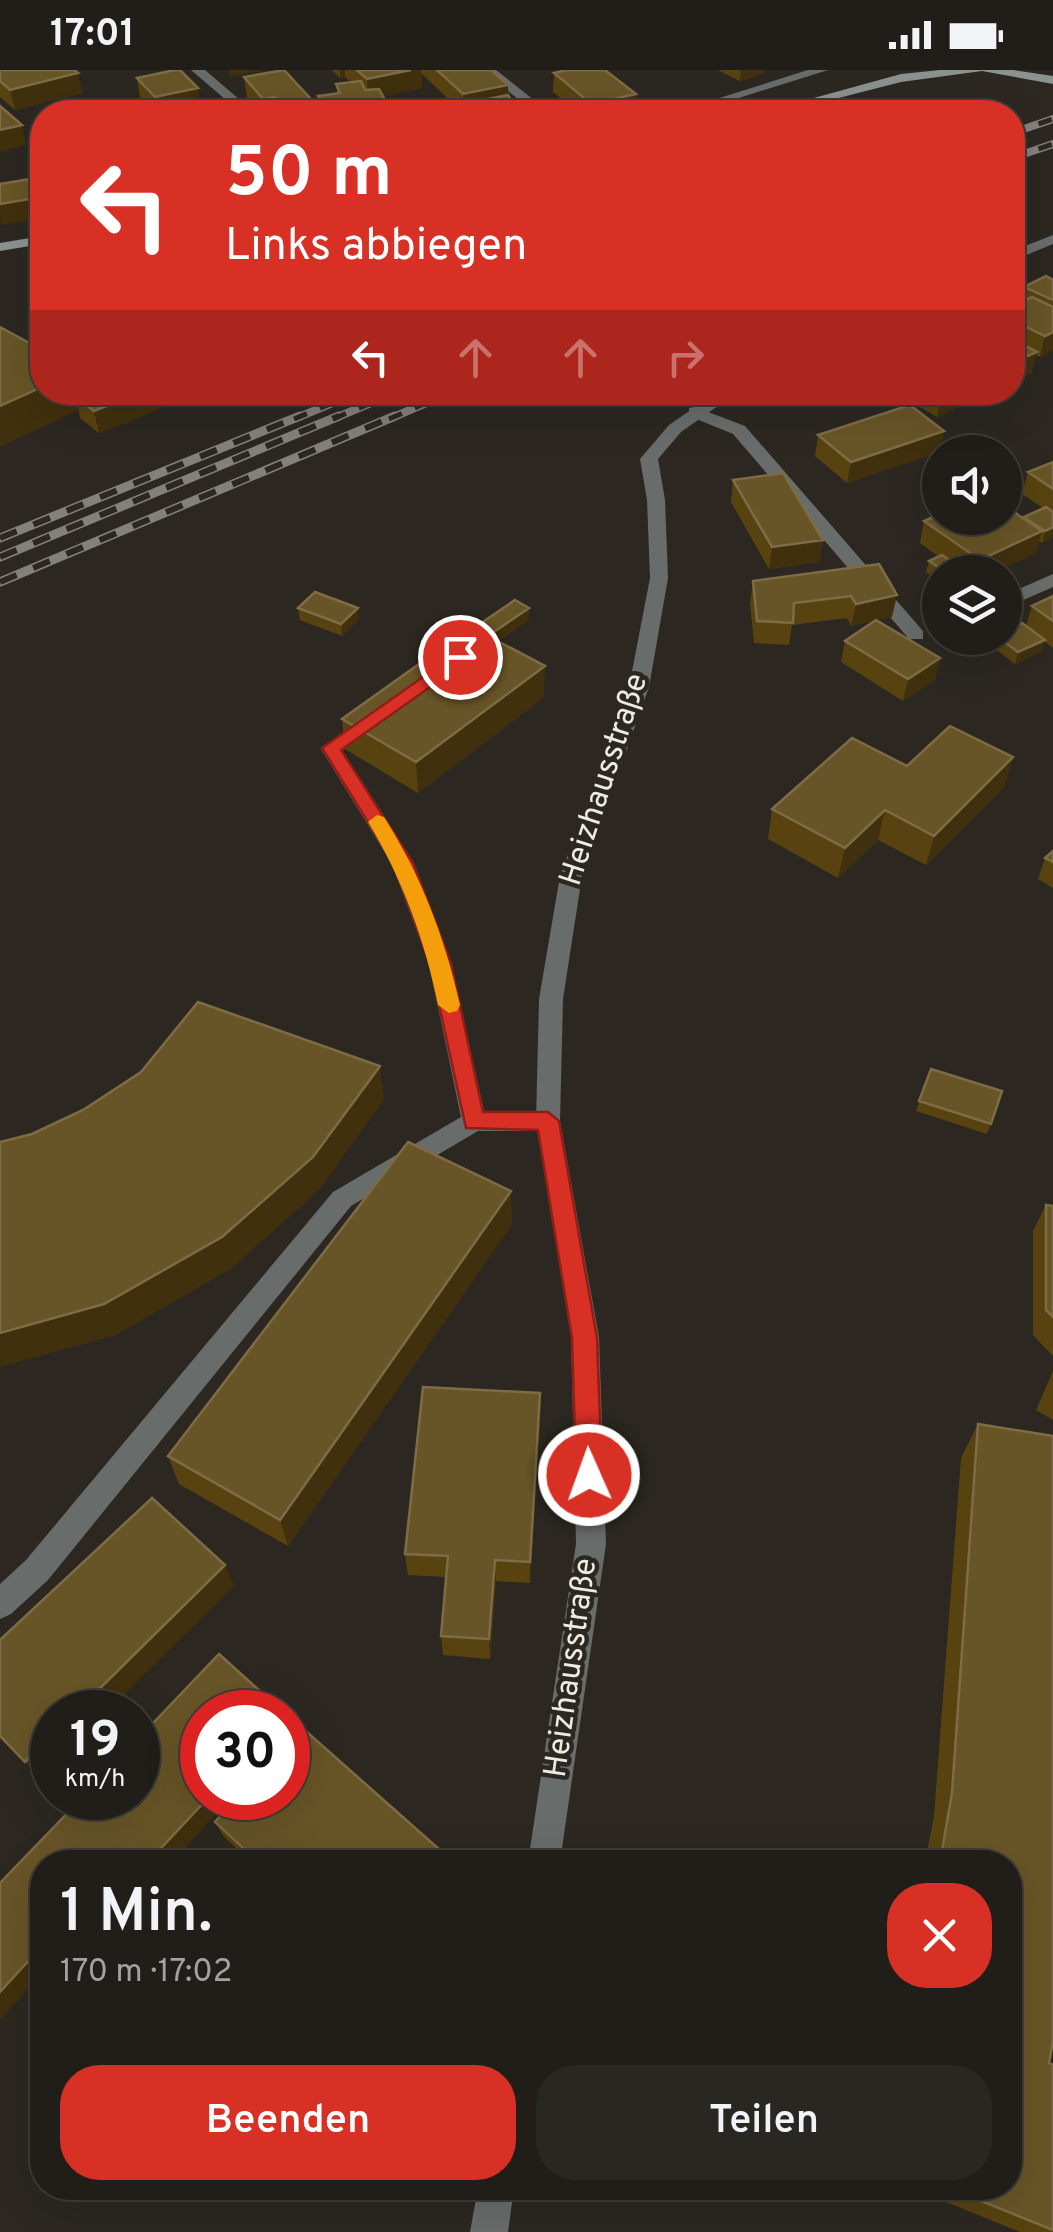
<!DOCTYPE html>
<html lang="de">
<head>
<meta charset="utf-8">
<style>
  body { margin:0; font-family:Overpass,sans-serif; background:#292722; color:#f1f3f6; height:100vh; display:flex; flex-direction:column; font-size:38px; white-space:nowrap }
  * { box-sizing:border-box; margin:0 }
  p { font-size:32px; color:#a2a2a2 }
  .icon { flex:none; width:55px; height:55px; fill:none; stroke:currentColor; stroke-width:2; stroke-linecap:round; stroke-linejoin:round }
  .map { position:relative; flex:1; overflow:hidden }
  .panel { position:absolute; left:30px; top:1780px; width:992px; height:350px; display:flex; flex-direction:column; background:#211e19; border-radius:40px; box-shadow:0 10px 40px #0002,0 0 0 2px #3e3c38 }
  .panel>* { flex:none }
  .top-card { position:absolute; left:30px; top:30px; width:995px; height:305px; border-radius:40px; box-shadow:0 10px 40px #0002,0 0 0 2px #3e3c38; background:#d93025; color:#fff; overflow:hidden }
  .tools { position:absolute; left:922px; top:365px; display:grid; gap:20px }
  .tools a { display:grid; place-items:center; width:100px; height:100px; border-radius:50%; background:#211e19; box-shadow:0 10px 40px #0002,0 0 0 2px #3e3c38; font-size:50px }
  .speed { position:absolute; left:30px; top:1620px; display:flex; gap:20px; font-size:50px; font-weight:700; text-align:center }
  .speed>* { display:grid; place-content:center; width:130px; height:130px; border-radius:50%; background:#211e19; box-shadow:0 10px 40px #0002,0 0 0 2px #3e3c38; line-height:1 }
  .speed small { font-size:25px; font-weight:400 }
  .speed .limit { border:15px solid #d22; background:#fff; color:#111 }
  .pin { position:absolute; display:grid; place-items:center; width:85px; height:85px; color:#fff; margin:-42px; border:5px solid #fff; border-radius:50%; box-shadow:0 2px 10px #0007 }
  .me { position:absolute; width:110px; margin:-55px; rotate:358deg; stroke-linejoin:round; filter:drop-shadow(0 0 8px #0008) }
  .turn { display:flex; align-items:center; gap:35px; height:210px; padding:0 30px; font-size:45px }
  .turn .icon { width:130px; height:130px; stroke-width:2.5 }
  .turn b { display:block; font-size:70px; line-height:85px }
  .lanes { display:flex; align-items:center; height:95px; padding:0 30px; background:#0003; justify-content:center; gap:50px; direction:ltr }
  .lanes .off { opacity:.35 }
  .round { display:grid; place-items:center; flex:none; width:105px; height:105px; border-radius:40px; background:#292722 }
  .headline { display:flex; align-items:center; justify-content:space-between; height:170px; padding:0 30px }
  h1 { font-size:60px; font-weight:600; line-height:75px }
  .cta { display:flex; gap:20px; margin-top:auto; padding:20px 30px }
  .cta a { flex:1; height:115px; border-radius:40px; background:#d93025; color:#fff; font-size:40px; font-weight:600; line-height:115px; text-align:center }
  .cta a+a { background:#292722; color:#f1f3f6 }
  .status { display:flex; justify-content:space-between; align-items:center; height:70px; padding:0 50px; background:#211e19; direction:ltr }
  .status svg { height:28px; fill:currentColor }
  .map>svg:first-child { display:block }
</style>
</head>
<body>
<div class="status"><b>17:01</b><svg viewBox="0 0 49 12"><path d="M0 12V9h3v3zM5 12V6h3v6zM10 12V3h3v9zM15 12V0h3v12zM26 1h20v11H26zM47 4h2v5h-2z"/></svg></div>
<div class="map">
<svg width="1053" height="2162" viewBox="0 0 1053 2162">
  <rect width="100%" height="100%" fill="#2c2821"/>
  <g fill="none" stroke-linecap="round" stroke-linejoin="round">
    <path fill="#686c6b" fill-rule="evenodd" d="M695,337L745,356L923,561V569H909L733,364L689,346V338Z
      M372,640L382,647L379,652L342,681L414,793L451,894L484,1041H548L557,1044L560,1051L557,1058L548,1061H478L351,1136L48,1510L11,1544L0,1549V1514L26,1490L333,1122L461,1047L429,894L392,794L321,679Z"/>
    <path fill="#686c6b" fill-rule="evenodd" d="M191,0H205L254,42H240Z
      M482,0H496L549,42H534Z
      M808,0H828L694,42H675Z
      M1053,165V174L1012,191V181Z
      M717,322H738L681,362L658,389L665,430L668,508L649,617L582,806L563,929L560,1051L599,1267L606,1474L560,1792H528L576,1474L571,1267L536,1051L539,929L560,806L629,617L650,508L647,430L640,389L669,355Z
      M1053,504V517L1005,538V525Z
      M478,2118H514L508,2162H470Z"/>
    <path fill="#8b9391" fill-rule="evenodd" d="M940,0H1013L1053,6V14L982,1L901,12L784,42H763L901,4Z
      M42,166V174L0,181V173Z"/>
    <defs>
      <path id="rail-far1" d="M1012,63L1053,49
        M1012,88L1053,74
        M294,349L352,325
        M333,349L397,322
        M389,349L452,322"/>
      <path id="rail" d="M0,468L300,346
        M0,487L339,346
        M0,512L395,346"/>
    </defs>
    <use href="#rail-far1" stroke="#84807b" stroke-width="8"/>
    <use href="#rail" stroke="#84807b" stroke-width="9"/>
    <use href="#rail-far1" stroke="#2c2821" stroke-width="5" stroke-dasharray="14" stroke-linecap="butt"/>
    <use href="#rail" stroke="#2c2821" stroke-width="6" stroke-dasharray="18" stroke-linecap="butt"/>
  </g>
  <path fill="#584310" d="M0,0L78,3L82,23L15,40L0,27Z
    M332,0H491L508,15V25L514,42H462L421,3L422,18L383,26L387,42H260L247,27L244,7L319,39L318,26L337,23L336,14L351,12L345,7L340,8Z
    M718,0H764V3L740,11Z
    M554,3L635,42H578L553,22Z
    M137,8L201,38L179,42H154L140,28Z
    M1053,210V280L1040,287L1036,285L1031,303L1012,312V237L1026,230L1022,228L1024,217Z
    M42,322H181L182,330L99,363L80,348L79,340Z
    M210,322H263L229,336Z
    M895,322H979L978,328L937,347Z
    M944,361L939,382L847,413L815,386L818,365Z
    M1053,392V467L1042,473L1039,471L1036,483L995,502H940V512L926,502L929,491L939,487L920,473L924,451L1023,449L1024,447L1043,438L1022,424L1028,402Z
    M733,410L823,470L819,492L769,499L731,432Z
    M879,494L892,547L876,550L940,588L935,610L903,631L841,592L845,571L876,550L851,556L847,548L792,555L789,575L754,573L750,533L753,511Z
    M1053,526V578L1044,571L1041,581L1015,594L993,577L995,568H1005L1026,556L1032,536Z
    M298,538L359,549L342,566L300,550Z
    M529,538V549L498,571L544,627L418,723L345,679L342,649L474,558Z
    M1013,687L1004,717L926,795L878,770L838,808L768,769L772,739L907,696Z
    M1053,781V818L1038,809L1045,788Z
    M931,999L1002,1021L987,1064L916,1041Z
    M1046,1135L1053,1136V1286L1033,1265V1161Z
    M512,1154L288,1476L179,1414L168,1386Z
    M1053,1301V1350L1036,1340Z
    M540,1347L530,1513L496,1511L490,1589L443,1585L441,1566L446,1507L408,1505L405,1484Z
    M978,1354L1049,1993L1053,1995V2162H1020L912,2118H1010V1792H925L934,1746L961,1388Z
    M215,1752L443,1792H251L224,1767Z"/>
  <path fill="#40300d" d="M229,0H263L230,7Z
    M340,0H345V7L340,8Z
    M409,0H421L422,18L368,29L367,9Z
    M741,0H765L764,3L740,11Z
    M78,3L82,23L15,40L10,20Z
    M508,15V35H514V42H476L469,33V42H463V24Z
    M198,18L201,38L179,42H158L155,27Z
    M636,24L635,42H591V34Z
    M275,27L277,42H265L263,29Z
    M387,34V42H325V40Z
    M22,55L26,75L0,82V60Z
    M42,127V148L1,155L0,134Z
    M1053,262V280L1040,287L1045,266Z
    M1037,282L1031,303L1012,312V293Z
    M42,317V322H85L75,326L79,340L0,377V336Z
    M142,322H181L182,330L99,363L94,341Z
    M226,322H263L229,336Z
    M948,322H979L978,328L937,347L941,325Z
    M944,361L939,382L847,413L851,392Z
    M1053,457V467L1042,473L1045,461Z
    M1042,461L1036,483L995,502H977L980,490Z
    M823,470L819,492L769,499L772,477Z
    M897,525L892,547L851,556L856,534Z
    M358,538L359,549L342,566L341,554Z
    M529,538V549L475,587L474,576Z
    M1045,570L1041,581L1015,594L1018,582Z
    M940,588L935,610L903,631L908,609Z
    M545,596L544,627L418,723L416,692Z
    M1013,687L1004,717L926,795L934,766Z
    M885,740L878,770L838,808L845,778Z
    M380,996L384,1030L319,1120L231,1199L116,1265L0,1297V1263Z
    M511,1121L512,1154L288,1476L280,1450Z
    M540,1323V1347L530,1513V1492Z
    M495,1490L496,1511L490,1589L489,1569Z
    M225,1495L234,1516L106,1642H76Z
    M52,1665V1696L40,1709L25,1692Z
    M208,1728H231L172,1792H148Z
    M441,1781L443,1792H432Z
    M42,1876V1904L0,1950V1922Z"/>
  <path fill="#685527" stroke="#7d6c45" stroke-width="2.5" d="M0,0H74L78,3L10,20L0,11Z
    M175,0H180L198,18L155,27L137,8Z
    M284,0L323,42H290L275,27L263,29L244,7Z
    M357,0H411L367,9Z
    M437,0H491L508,15L463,24Z
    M567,0H605L636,24L591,34L554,3Z
    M361,11L365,20L379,19L387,34L325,40L318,26L340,23L336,14Z
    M508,25L514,35L476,41L469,33Z
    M0,36L22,55L0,60Z
    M222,36L228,41L221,42H194Z
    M440,37L443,42H391Z
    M42,107V127L0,134V114Z
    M1046,206L1053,210V230L1024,217Z
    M1032,227L1053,237V262L1045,266L1012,250V237Z
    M0,257L42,280V317L0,336Z
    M1012,269L1037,282L1012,293Z
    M86,322H142L94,341L75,326Z
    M910,335L944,361L851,392L818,365Z
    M1053,392V419L1028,402Z
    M783,403L823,470L772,477L733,410Z
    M1005,436L1042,461L980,490L924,451L940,444V448H1005Z
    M1046,437L1053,442V457L1045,461L1024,447Z
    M942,485L962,499L954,502H945L929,491Z
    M879,494L897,525L856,534L851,526L794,533L793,553L757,551L753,511Z
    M315,522L358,538L341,554L298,538Z
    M1053,526V551L1032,536Z
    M515,530L529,538L488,566L474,558Z
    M876,550L940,588L908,609L845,571Z
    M1022,553L1045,570L1018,582L999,568H1005V561Z
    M471,557L545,596L416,692L342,649Z
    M950,656L1013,687L934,766L885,740L845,778L772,739L852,668L907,696Z
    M1053,781V792L1045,788Z
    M198,932L380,996L313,1087L222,1167L104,1234L0,1263V1072L32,1064L83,1040L141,1002Z
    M931,999L1002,1021L991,1054L919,1031Z
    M408,1072L511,1121L280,1450L168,1386Z
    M1046,1135L1053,1136V1247L1046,1240Z
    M423,1317L540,1323L530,1492L495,1490L489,1569L441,1566L448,1486L405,1484Z
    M978,1354L1053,1366V1971L1049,1993L1053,1995V2160L949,2118H1010V1792H940L952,1723Z
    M152,1428L225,1495L76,1642H52V1665L25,1692L0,1666V1570Z
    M219,1584L283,1642H202V1728H208L148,1792H42V1876L0,1922V1813L82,1728H138V1669Z
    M299,1655L441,1781L432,1792H258L215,1752L236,1728H288V1669Z"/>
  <path fill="#d93025" stroke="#8d1f18" stroke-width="2.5" d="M460,581L469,587L467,591L341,680L413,793L451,894L483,1042H548L559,1051L597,1268L602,1405L598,1414L589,1417L580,1414L576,1405L572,1268L538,1060L466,1058L430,894L394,794L322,678Z"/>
  <path fill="#f59e0b" d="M377,745L384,747C421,805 445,868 460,935L457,941L449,943L438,935C425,870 402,808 368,752Z"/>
  <g text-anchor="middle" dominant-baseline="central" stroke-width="9" stroke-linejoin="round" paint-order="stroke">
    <g font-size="32" fill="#eeebe7" stroke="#2c2821">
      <text transform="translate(605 710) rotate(-72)">Heizhausstraße</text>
      <text transform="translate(572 1598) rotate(-82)">Heizhausstraße</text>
    </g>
  </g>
</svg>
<div class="tools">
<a><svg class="icon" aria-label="sound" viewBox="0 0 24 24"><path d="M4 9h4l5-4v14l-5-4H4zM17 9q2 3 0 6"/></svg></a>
<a><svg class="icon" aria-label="layers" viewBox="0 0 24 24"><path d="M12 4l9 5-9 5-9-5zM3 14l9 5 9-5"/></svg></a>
</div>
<div class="speed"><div>19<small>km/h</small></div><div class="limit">30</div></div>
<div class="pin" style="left:460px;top:587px;background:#d93025"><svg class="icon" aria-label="arrive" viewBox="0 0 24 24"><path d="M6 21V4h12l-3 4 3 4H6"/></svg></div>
<svg class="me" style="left:589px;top:1405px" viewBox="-20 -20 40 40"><circle r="17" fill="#d93025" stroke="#fff" stroke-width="3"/><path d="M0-11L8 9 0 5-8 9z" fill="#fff"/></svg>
<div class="top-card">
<div class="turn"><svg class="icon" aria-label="left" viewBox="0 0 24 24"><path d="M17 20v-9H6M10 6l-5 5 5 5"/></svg><div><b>50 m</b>Links abbiegen</div></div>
<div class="lanes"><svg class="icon" aria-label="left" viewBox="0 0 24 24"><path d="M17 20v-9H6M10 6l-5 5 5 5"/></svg><svg class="icon off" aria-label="ahead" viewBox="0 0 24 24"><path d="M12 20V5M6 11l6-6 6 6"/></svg><svg class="icon off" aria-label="ahead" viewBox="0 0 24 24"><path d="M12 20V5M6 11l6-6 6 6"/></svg><svg class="icon off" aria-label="right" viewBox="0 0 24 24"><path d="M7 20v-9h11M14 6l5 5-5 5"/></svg></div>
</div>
<section class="panel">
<div class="headline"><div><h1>1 Min.</h1><p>170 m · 17:02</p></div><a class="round" style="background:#d93025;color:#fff"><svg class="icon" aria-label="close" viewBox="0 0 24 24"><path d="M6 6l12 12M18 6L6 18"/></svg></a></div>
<div class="cta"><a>Beenden</a><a>Teilen</a></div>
</section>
</div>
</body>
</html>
